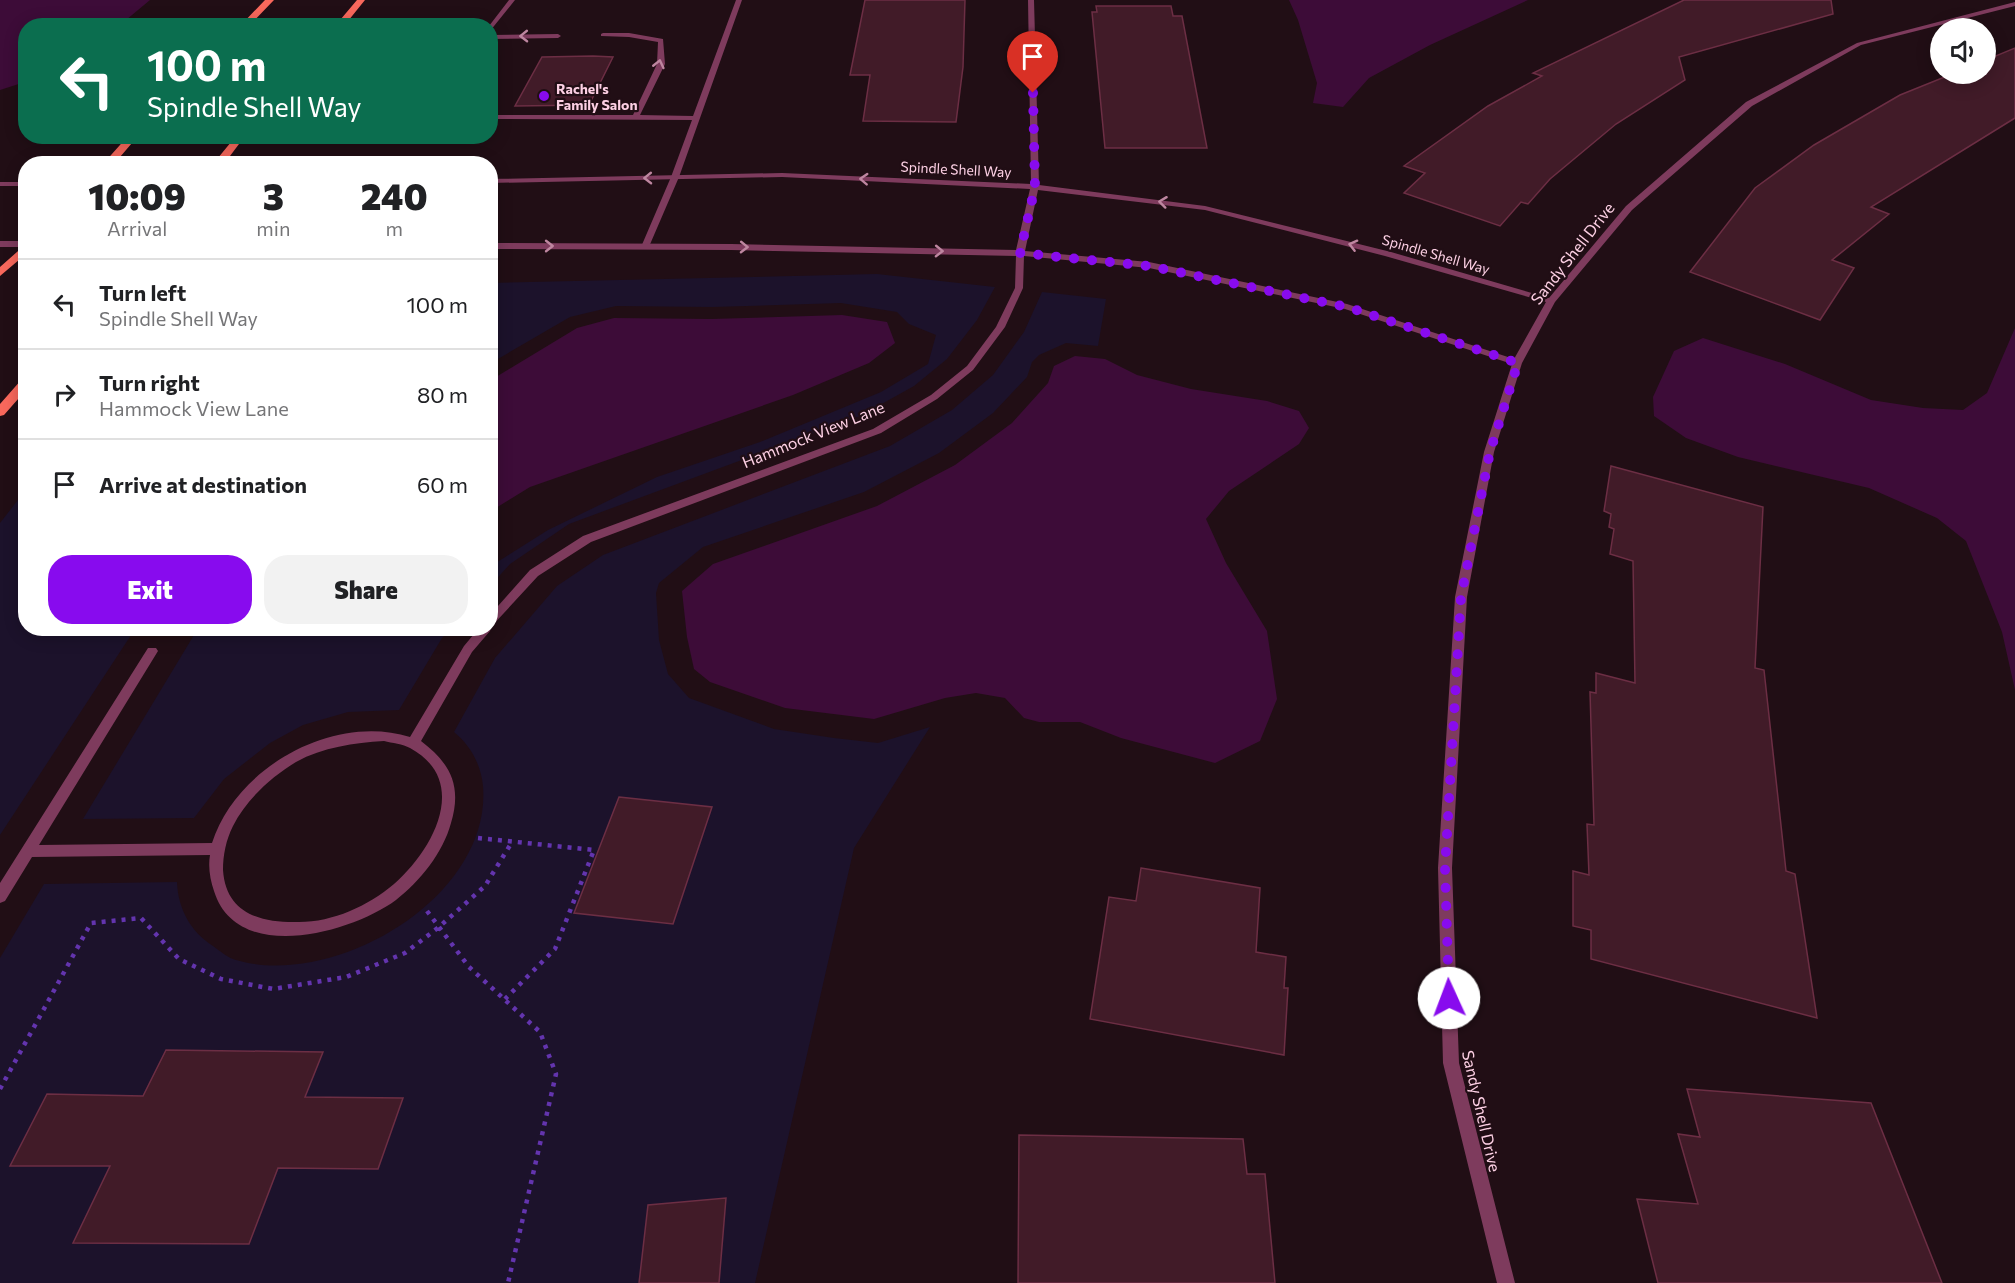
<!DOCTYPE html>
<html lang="en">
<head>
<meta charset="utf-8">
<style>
  body { margin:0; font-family:Commissioner,sans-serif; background:#f2f2f2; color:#202124; height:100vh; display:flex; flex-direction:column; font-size:22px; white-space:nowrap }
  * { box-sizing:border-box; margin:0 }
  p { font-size:20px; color:#757577 }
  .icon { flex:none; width:33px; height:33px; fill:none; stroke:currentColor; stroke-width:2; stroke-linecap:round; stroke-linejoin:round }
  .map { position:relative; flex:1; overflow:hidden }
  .details { position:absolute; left:18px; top:156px; width:480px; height:480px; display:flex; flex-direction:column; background:#fff; border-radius:24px; box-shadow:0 3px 15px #0003 }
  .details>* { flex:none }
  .guide { position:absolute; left:18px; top:18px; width:480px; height:126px; border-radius:24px; box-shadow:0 3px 15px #0003; background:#0b6e4f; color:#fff; overflow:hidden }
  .buttons { position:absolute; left:1930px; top:18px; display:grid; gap:12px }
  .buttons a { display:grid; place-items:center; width:66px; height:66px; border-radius:50%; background:#fff; box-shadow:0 3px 15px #0003; font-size:30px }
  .pin { position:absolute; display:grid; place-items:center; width:51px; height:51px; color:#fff; margin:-62px -26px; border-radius:50% 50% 50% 0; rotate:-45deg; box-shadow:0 0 6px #0007 }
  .pin .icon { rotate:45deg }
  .me { position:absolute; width:66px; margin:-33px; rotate:358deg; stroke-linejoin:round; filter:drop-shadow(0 0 4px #0008) }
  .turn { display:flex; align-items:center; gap:21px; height:126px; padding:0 30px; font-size:27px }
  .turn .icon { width:78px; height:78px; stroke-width:2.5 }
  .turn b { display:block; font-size:42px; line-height:51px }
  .eta { display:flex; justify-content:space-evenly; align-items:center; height:102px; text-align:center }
  .eta b { font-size:36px; font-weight:800; line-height:42px }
  .cta { display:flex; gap:12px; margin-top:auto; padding:12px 30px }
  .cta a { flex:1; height:69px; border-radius:24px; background:#880bee; color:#fff; font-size:24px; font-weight:800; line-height:69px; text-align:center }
  .cta a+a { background:#f2f2f2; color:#202124 }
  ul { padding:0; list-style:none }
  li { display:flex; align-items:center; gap:18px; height:90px; padding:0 30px; border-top:2px solid #e0e0e0 }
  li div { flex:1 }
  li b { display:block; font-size:22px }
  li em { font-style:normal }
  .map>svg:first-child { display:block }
</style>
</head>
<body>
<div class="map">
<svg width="2015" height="1283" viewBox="0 0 2015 1283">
  <rect width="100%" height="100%" fill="#210e15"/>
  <path fill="#1c122b" d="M877,274L995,287L977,320L947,359L914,386L860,416L569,524L510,564L491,585V566L548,530L657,477L760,442L881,392L928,364L936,335L909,324L897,312L841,303L712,307L616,306L570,317L491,363V283Z
    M1042,292L1106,299L1098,346L1066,343L1039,355L1032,362L1027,377L993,413L939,453L864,492L703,547L659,583L656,593L659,640L668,674L689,698L774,729L834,738L878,743L930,727L854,848L755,1283H0V958L44,884L177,882C178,909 191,932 213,946C220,951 228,958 236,960C335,989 492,897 483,786C481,765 471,746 454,732L495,658L557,586L603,555L890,446L952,410L993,375L1024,332Z
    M25,491L26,628L135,629L0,835V523Z
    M337,628L354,632L362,628L451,629L442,638L399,710L348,712L303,725L270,743L224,779L194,818L83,819L197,630L185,629Z"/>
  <path fill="#3d0c38" d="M0,0H150L120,25L26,26L25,82L0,90Z
    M1289,0H1528L1430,45L1369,78L1343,107L1313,103L1317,83L1298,20Z
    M842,315L887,322L895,343L869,363L793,395L530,487L491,511V380L577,328L614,318L711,319Z
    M2015,328V690L2002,632L1966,541L1937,518L1869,488L1738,457L1686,438L1654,416L1653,397L1674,351L1703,338L1785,364L1871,400L1923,408L1963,410L1987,393Z
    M1075,356L1105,359L1137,375L1191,389L1267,401L1299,411L1309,428L1299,444L1229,491L1206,519L1226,563L1267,631L1277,699L1260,741L1215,763L1121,738L1080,722H1039L1024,718L1005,698L976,693L945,698L874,719L785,708L710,682L694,669L687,637L682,591L713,564L877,506L955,465L1012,423L1048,383L1054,366Z"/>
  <path fill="#411b28" stroke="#6c2e44" stroke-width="1.5" d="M865,0H965L963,67L956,122L863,121L870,75H850Z
    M1684,0H1831L1833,14L1679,57L1685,80L1616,124L1550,179L1528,204L1521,202L1500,226L1404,193L1425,173L1404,166L1488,106L1542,76L1533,73Z
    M1096,6H1171L1173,16H1182L1207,148H1105L1092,12H1097Z
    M2015,48V118L1871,207L1889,214L1832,260L1854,268L1820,320L1690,272L1755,188L1814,145L1900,95L1952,74H1986V60Z
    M593,56L613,57L589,105L515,106L542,57Z
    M1611,466L1763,507L1755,668L1764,670L1786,871L1795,874L1817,1018L1591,959V930L1573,926V871L1589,875L1587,824L1594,825L1590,692L1596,693V673L1635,683L1633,561L1610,554L1614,529L1609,527L1611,514L1604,511Z
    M619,797L712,807L673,924L574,913Z
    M1141,868L1260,888L1256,952L1286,957L1284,988H1288L1284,1055L1090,1019L1109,897L1136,901Z
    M166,1050L323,1052L305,1097L403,1098L378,1169L278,1168L249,1244L73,1243L110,1166H10L47,1094L143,1096Z
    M1687,1089L1871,1103L1942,1283H1658L1637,1199L1698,1204L1678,1134L1700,1137Z
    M1019,1135L1243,1139L1247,1174H1265L1275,1283H1018Z
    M726,1198L719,1283H639L648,1205Z"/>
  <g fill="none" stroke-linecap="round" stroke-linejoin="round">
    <path stroke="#6334ae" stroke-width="4.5" stroke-dasharray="4 6" stroke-linecap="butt" d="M478,838L594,850L555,949L505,999
      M427,911L469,967L540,1032L556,1074L508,1283
      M0,1089L91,923L141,918L179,959L221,979L273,989L346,977L405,953L439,927L485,886L512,842"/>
    <path fill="#7e3b5d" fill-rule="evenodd" d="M509,0H515L490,31L489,26Z
      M736,0H742L679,177L648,249L641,247L671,177L692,120L490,119V115H633L657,64L658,42L629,37L601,36V34L603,33H629L663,39L665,64L640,115L693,116Z
      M490,35L558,34L561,36L558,38L490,39Z"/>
    <path fill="#7e3b5d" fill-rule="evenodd" d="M1028,0H1034L1039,185L1205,206L1391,252L1549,298L1626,206L1746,102L1857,43L2015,2V6L1861,45L1752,106L1632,210L1555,302L1522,363L1494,452L1467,597L1452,868L1459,1063L1515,1283H1497L1443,1063L1438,868L1455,597L1484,452L1512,364L1345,309L1149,268L1024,256L1023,288L1005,327L973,370L937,399L881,433L591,542L538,576L491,627L490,631L472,652L421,741C451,764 462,786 451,823C443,853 420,881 396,900C351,933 237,965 214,891C210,879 208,867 210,855L32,857L5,901L0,903V883L148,648H156L158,651L39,845L212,843C236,767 334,713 410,737L464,646L479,628H490V615L530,570L583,536L873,429L931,395L967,366L996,327L1015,288L1016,256L731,250L490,249V243L731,244L1016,250L1030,189L782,177L490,183V179L782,173L1031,184ZM1038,190L1205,210L1385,256L1546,302L1514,359L1347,304L1149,262L1025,251ZM384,741C392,743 403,744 410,748C471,781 433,850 394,884C368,906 333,922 299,922C261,923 226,914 223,870C223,855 226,840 233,826C246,800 271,777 296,762C323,747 354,743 384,741Z
      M0,182H26V186H0Z
      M0,241H26V247H0Z"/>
    <path fill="#f8685c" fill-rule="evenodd" d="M265,0H274L249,26H240Z
      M357,0H365L344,26H335Z
      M128,136H138L114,164H103Z
      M236,136H245L224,164H213Z
      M26,244V254L0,276V267Z
      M26,378V390L4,415L0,416V404L22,379Z"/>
  </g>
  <defs><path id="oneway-chevron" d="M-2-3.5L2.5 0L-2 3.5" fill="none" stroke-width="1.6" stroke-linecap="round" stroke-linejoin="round" transform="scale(1.5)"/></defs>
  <g stroke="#be86a0">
    <use href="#oneway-chevron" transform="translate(524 36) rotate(179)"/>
    <use href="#oneway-chevron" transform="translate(659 64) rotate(-77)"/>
    <use href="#oneway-chevron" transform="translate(648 178) rotate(179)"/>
    <use href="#oneway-chevron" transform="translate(864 179) rotate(-177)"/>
    <use href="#oneway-chevron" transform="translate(1163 202) rotate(-173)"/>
    <use href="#oneway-chevron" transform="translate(1353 245) rotate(-166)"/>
    <use href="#oneway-chevron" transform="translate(549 246)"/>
    <use href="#oneway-chevron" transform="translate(744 247) rotate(1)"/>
    <use href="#oneway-chevron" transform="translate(939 251) rotate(1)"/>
  </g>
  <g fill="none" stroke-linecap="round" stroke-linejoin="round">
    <path stroke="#880bee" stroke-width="10" stroke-dasharray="0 18" d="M1033,93L1035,187L1020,253L1149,266L1347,307L1518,363L1490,452L1461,597L1445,868L1449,998"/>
  </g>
  <circle fill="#880bee" stroke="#210e15" stroke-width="2" cx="544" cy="96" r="6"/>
  <g text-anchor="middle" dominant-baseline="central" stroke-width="4.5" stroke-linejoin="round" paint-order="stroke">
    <g font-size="14" font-weight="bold" fill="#fdd0e4" stroke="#210e15" text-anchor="start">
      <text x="556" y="88">Rachel's<tspan x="556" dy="16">Family Salon</tspan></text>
    </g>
    <g font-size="14" fill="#fdd0e4" stroke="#210e15">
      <text transform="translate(956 169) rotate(3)">Spindle Shell Way</text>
      <text transform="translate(1436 254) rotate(16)">Spindle Shell Way</text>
    </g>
    <g font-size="16" fill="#fdd0e4" stroke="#210e15">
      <text transform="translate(1572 253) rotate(-52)">Sandy Shell Drive</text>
      <text transform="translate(813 434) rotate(-22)">Hammock View Lane</text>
      <text transform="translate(1482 1111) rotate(77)">Sandy Shell Drive</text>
    </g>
  </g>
</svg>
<div class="buttons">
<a><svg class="icon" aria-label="sound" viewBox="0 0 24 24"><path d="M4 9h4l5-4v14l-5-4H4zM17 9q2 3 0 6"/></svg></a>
</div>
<div class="pin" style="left:1033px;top:93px;background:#d93025"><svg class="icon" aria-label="arrive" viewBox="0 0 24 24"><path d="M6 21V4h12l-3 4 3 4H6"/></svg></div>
<svg class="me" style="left:1449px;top:998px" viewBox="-20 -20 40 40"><circle r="19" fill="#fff"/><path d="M0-13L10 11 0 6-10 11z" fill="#880bee"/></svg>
<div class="guide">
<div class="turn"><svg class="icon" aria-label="left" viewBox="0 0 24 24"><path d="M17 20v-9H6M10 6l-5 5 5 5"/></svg><div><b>100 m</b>Spindle Shell Way</div></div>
</div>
<section class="details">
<div class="eta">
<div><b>10:09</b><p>Arrival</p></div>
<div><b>3</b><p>min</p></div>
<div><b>240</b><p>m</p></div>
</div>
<ul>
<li><svg class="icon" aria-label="left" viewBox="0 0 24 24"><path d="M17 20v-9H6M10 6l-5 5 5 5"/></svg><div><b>Turn left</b><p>Spindle Shell Way</p></div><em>100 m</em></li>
<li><svg class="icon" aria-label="right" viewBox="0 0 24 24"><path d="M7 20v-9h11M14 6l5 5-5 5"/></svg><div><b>Turn right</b><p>Hammock View Lane</p></div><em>80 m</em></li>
<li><svg class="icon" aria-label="arrive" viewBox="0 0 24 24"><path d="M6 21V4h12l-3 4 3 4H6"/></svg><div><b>Arrive at destination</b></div><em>60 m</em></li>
</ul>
<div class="cta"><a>Exit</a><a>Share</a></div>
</section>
</div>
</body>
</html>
